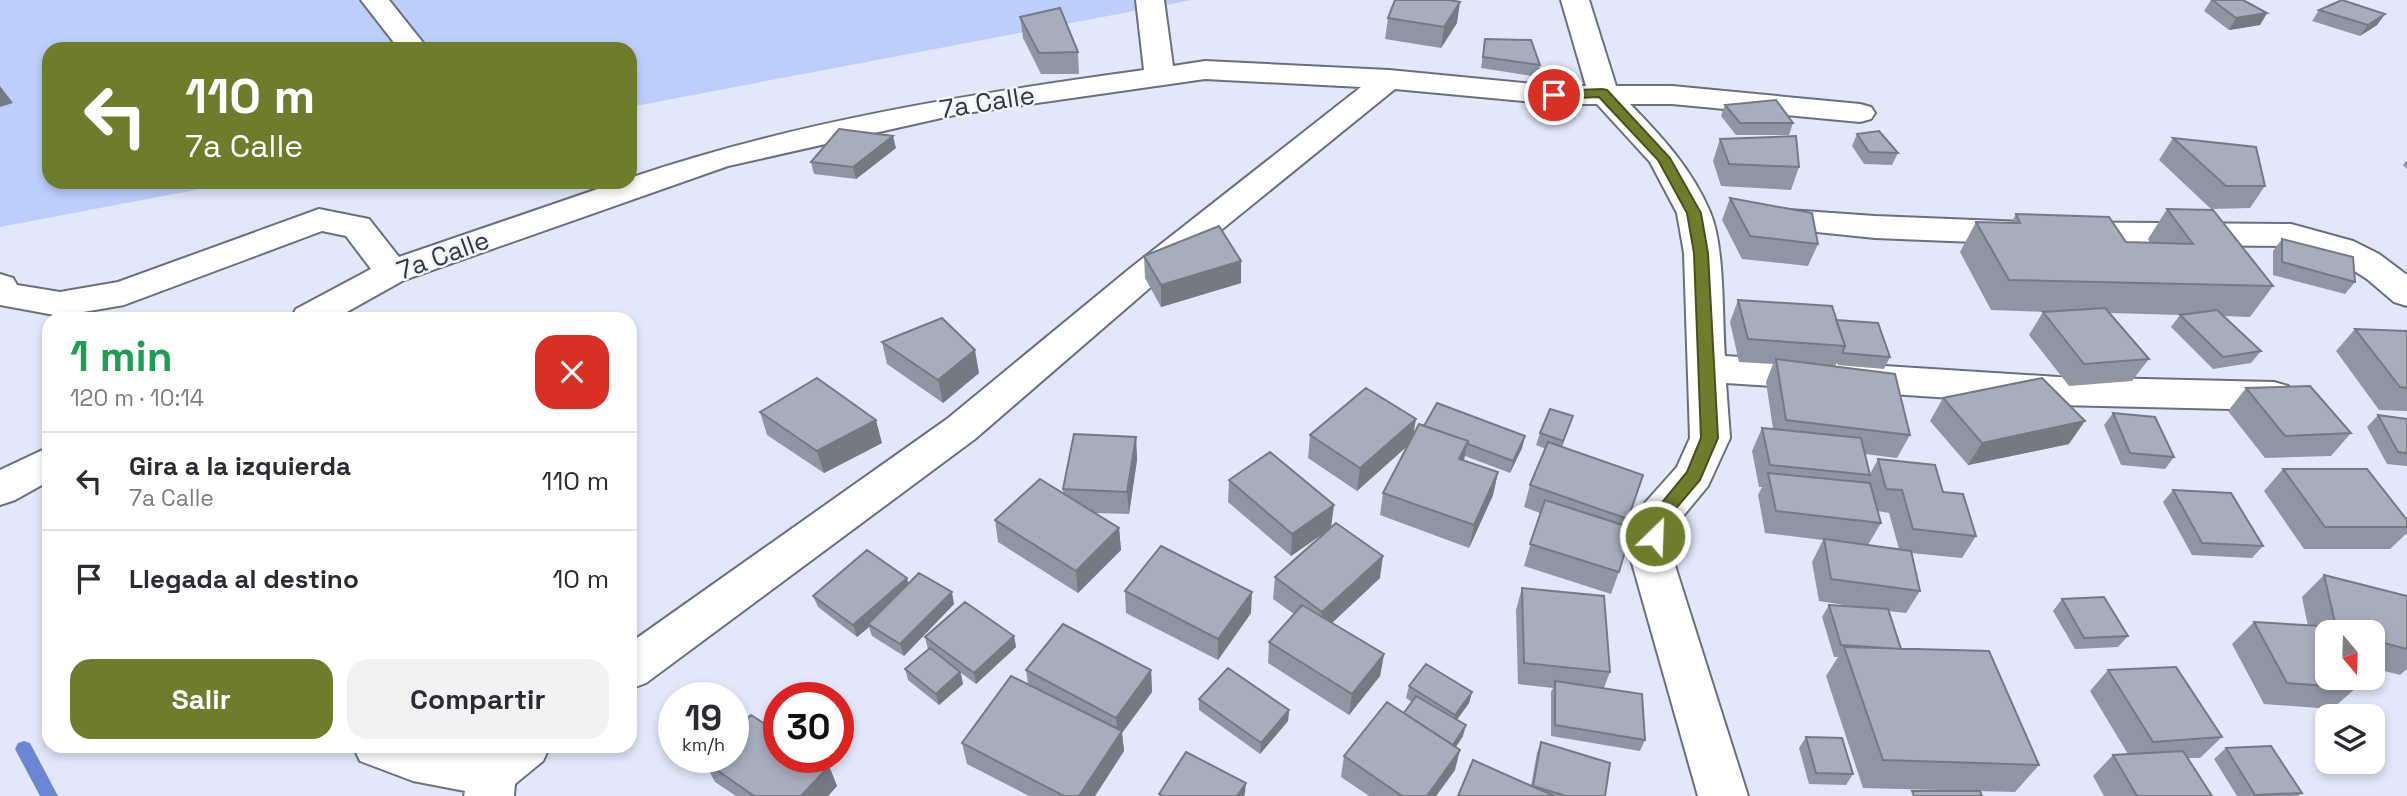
<!DOCTYPE html>
<html lang="es">
<head>
<meta charset="utf-8">
<style>
  body { margin:0; font-family:"Space Grotesk",sans-serif; background:#f2f2f3; color:#2b2b33; height:100vh; display:flex; flex-direction:column; font-size:26px; white-space:nowrap }
  * { box-sizing:border-box; margin:0 }
  p { font-size:23px; color:#7c7c81 }
  .icon { flex:none; width:38px; height:38px; fill:none; stroke:currentColor; stroke-width:2; stroke-linecap:round; stroke-linejoin:round }
  .map { position:relative; flex:1; overflow:hidden }
  .panel { position:absolute; left:42px; top:312px; width:595px; height:441px; display:flex; flex-direction:column; background:#fff; border-radius:21px; box-shadow:0 4px 10px #0003 }
  .panel>* { flex:none }
  .top-card { position:absolute; left:42px; top:42px; width:595px; height:147px; border-radius:21px; box-shadow:0 4px 10px #0003; background:#6d7d2c; color:#fff; overflow:hidden }
  .needle { width:46px; rotate:161deg }
  .buttons { position:absolute; left:2315px; top:620px; display:grid; gap:14px }
  .buttons a { display:grid; place-items:center; width:70px; height:70px; border-radius:14px; background:#fff; box-shadow:0 4px 10px #0003; font-size:35px }
  .speed { position:absolute; left:658px; top:682px; display:flex; gap:14px; font-size:35px; font-weight:700; text-align:center }
  .speed>* { display:grid; place-content:center; width:91px; height:91px; border-radius:50%; background:#fff; box-shadow:0 4px 10px #0003; line-height:1 }
  .speed small { font-size:18px; font-weight:400 }
  .speed .limit { border:10px solid #d22; background:#fff; color:#111 }
  .pin { position:absolute; display:grid; place-items:center; width:60px; height:60px; color:#fff; margin:-30px; border:4px solid #fff; border-radius:50%; box-shadow:0 2px 7px #0007 }
  .me { position:absolute; width:77px; margin:-38px; rotate:24deg; stroke-linejoin:round; filter:drop-shadow(0 0 5px #0008) }
  .turn { display:flex; align-items:center; gap:24px; height:147px; padding:0 28px; font-size:32px }
  .turn .icon { width:91px; height:91px; stroke-width:2.5 }
  .turn b { display:block; font-size:49px; line-height:60px }
  .round { display:grid; place-items:center; flex:none; width:74px; height:74px; border-radius:21px; background:#f2f2f3 }
  .headline { display:flex; align-items:center; justify-content:space-between; height:119px; padding:0 28px }
  h1 { font-size:42px; font-weight:800; line-height:52px; color:#1e9e55 }
  .action { display:flex; gap:14px; margin-top:auto; padding:14px 28px }
  .action a { flex:1; height:80px; border-radius:21px; background:#6d7d2c; color:#fff; font-size:28px; font-weight:800; line-height:80px; text-align:center }
  .action a+a { background:#f2f2f3; color:#2b2b33 }
  ul { padding:0; list-style:none }
  li { display:flex; align-items:center; gap:21px; height:98px; padding:0 28px; border-top:2px solid #e1e1e2 }
  li div { flex:1 }
  li b { display:block; font-size:26px }
  li em { font-style:normal }
  .map>svg:first-child { display:block }
</style>
</head>
<body>
<div class="map">
<svg width="2407" height="796" viewBox="0 0 2407 796">
  <rect width="100%" height="100%" fill="#e2e8f9"/>
  <path fill="#bdcefd" d="M0,0H1192L630,107V49H49V182H237L0,227Z"/>
  <g fill="none" stroke-linecap="round" stroke-linejoin="round">
    <path fill="#6c85d4" fill-rule="evenodd" d="M24,741L30,743L58,796H40L15,749L18,743Z"/>
    <defs>
      <path id="minor" d="M361,0H389L428,49H399Z
        M1136,0H1164L1173,66L1205,61L1389,70L1554,86H1586L1561,0H1589L1616,86H1672L1860,104L1871,107L1875,113L1871,119L1860,122L1672,104H1630C1662,137 1692,169 1710,212C1725,247 1722,316 1725,356L2058,377L2274,382L2288,386L2293,396L2288,406L2274,410L2058,405L1726,383L1730,438L1708,486L1679,521L1672,556L1748,796H1698L1630,556L1638,516L1644,504L1677,467L1690,438L1684,253L1677,213L1650,162L1597,104H1554L1395,89L1152,286L975,439L646,683L630,689V643L947,419L1128,270L1361,87L1205,79L959,114L728,166L404,280L336,318H291L296,309L371,269L346,236L322,231L124,305L60,316L0,305V274L13,278L17,285L60,292L118,282L319,209L369,219L399,257L618,182H630V178C796,121 971,94 1144,70Z
        M1761,208L1875,216L2024,222L2291,224L2353,241L2379,254L2407,275V306L2394,302L2367,279L2342,263L2291,246L2024,244L1875,238L1749,225L1744,218L1749,211Z
        M49,447V481L15,500L0,505V470Z
        M353,746H462L484,749L489,746H550L543,761L515,784L514,796H464L465,791L413,781L360,761Z"/>
    </defs>
    <use href="#minor" stroke="#696f7d" stroke-width="4"/>
    <use href="#minor" fill="#fff" fill-rule="evenodd"/>
  </g>
  <path fill="#9095a3" fill-rule="evenodd" d="M2211,0L2267,13L2260,25L2229,30L2204,11Z
    M2319,10L2385,14L2377,25L2360,36L2312,21Z
    M1020,17L1078,52L1079,74H1041L1023,38Z
    M1388,18L1457,23L1441,48L1385,39Z
    M1485,39L1540,65L1538,77L1481,68Z
    M1725,105L1793,123L1789,135H1736L1721,116Z
    M1857,134L1898,153L1892,165L1864,164L1852,146Z
    M2173,138L2265,186L2250,208L2211,209L2159,160Z
    M1720,139L1799,167L1791,190L1721,186L1713,161Z
    M896,148L856,179L814,174L811,162Z
    M2407,160V169L2403,165Z
    M1730,198L1818,244L1808,266L1742,259L1722,220Z
    M2167,209L2273,286L2250,317L2223,316L2261,351L2251,363L2213,369L2171,327L2180,315L2110,313L2149,359L2132,381L2069,386L2029,335L2043,312H2050L1991,310L1960,252L1976,222L2011,223L2016,214L2126,242L2150,243L2148,239Z
    M2282,239L2355,282L2345,294L2273,275V251Z
    M1144,256L1241,283L1161,307L1145,278Z
    M1738,300L1836,320L1890,357L1884,369L1838,365L1837,363L1835,366L1910,435L1897,458L1865,454L1870,474L1878,459L1943,492L1976,536L1962,558L1911,553L1920,591L1906,613L1888,611L1901,649L2039,765L2015,792L1863,788L1826,676L1838,657H1834L1822,617L1829,605L1864,608L1819,601L1812,562L1823,540L1765,533L1758,495L1762,487H1759L1752,451L1762,428L1773,429L1766,382L1773,364L1739,362L1730,322ZM1878,511L1889,513L1899,549L1868,545L1881,523Z
    M2355,329L2407,331V411L2379,410L2336,351Z
    M882,342L979,373L943,403L887,364Z
    M2246,388L2351,433L2331,456L2265,458L2228,411Z
    M1943,398L2069,444L1968,465L1930,421Z
    M760,412L882,443L824,473L767,435Z
    M2113,413L2174,457L2165,469L2121,465L2104,425Z
    M2378,415L2407,419V466L2387,464L2367,427Z
    M1573,416L1562,447L1643,475L1626,525L1619,572L1611,594L1524,566L1540,513L1524,507L1530,485L1546,449L1536,445L1540,433Z
    M1424,426L1525,436L1522,448L1510,473L1465,456L1464,460L1498,472L1493,495L1469,548L1380,515L1383,493L1407,446L1357,491L1308,458L1310,435L1414,434Z
    M1136,437L1137,460L1129,514L1094,513L1119,528L1121,550L1078,593L998,542L995,520L1063,494V489Z
    M2283,469L2407,520V533L2390,549H2304L2264,491Z
    M1229,480L1331,527L1380,578L1332,623L1384,654L1380,676L1349,715L1268,663L1269,642L1294,614L1273,599L1275,577L1327,531L1291,556L1228,502Z
    M2173,490L2263,546L2252,558L2192,555L2163,502Z
    M2324,575L2407,596V669L2400,675L2373,668V632H2328V677L2356,688L2332,709L2264,704L2232,644L2254,622L2308,626L2302,597Z
    M909,583L954,604L904,656L872,636L869,627L857,637L818,607L813,596Z
    M1522,588L1610,672L1604,688L1645,740L1640,751L1551,736V692L1553,688L1518,684L1516,610Z
    M1125,591L1251,613L1218,660L1126,613Z
    M2062,599L2128,636L2118,647L2075,649L2053,611Z
    M1014,636L1016,647L976,684L961,673L963,684L939,705L908,680L905,669L928,649L925,637Z
    M1026,670H1151L1152,692L1122,733L1124,751L1095,796H1029L967,764L962,743L1028,684Z
    M2108,670L2222,737L2200,758H2188L2212,796H2104L2093,776L2113,755L2128,754L2090,691Z
    M1409,686L1472,692L1469,703L1457,720L1463,736L1456,747L1455,770L1436,796H1369L1341,777L1344,756L1404,713L1412,702L1406,698Z
    M1199,699L1289,710L1288,721L1260,754L1199,710Z
    M1806,737L1853,774L1846,785L1809,784L1799,748Z
    M1541,742L1605,796H1458L1531,786L1537,753Z
    M2226,748L2302,793L2298,796H2237L2214,759Z
    M704,761L829,766L837,786L828,796H736L715,782Z"/>
  <path fill="#757984" d="M1460,2L1457,23L1441,48L1444,27Z
    M2267,13L2260,25L2229,30L2236,18Z
    M2385,14L2377,25L2360,36L2368,25Z
    M0,86L13,103L0,107Z
    M893,136L896,148L856,179L853,167Z
    M1241,261V283L1161,307V285Z
    M975,350L979,373L943,403L938,380Z
    M1573,416L1569,428L1559,453L1563,441Z
    M1416,419L1412,442L1357,491L1360,468Z
    M876,420L882,443L824,473L817,451Z
    M2085,421L2069,444L1968,465L1982,443Z
    M1525,436L1522,448L1510,473L1513,461Z
    M1136,437L1137,460L1129,514L1127,492Z
    M1468,441L1463,464L1459,459Z
    M1498,472L1493,495L1469,548L1474,525Z
    M1334,505L1331,528L1291,556L1292,534Z
    M1119,528L1121,550L1078,593L1076,571Z
    M1383,556L1380,578L1320,634L1322,612Z
    M907,578L910,589L868,624L869,627L857,637L853,625Z
    M952,592L954,604L904,656L900,644Z
    M1252,592L1251,613L1218,660V639Z
    M1014,636L1016,647L976,684L974,673Z
    M1384,654L1380,676L1349,715L1352,694Z
    M1151,670L1152,692L1122,733L1124,751L1095,796H1079L1118,738L1116,718Z
    M960,672L963,684L939,705L936,694Z
    M1472,692L1469,703L1452,726L1455,715Z
    M1289,710L1288,721L1260,754L1261,743Z
    M1466,725L1463,736L1449,757L1452,746Z
    M1460,750L1455,770L1436,796H1427Z
    M829,766L837,786L828,796H801Z
    M1246,783L1245,793L1244,796H1237Z"/>
  <path fill="#a7adbd" stroke="#757984" stroke-width="2" d="M1395,0H1450L1460,2L1444,27L1388,18Z
    M2212,0H2243L2267,13L2236,18Z
    M2342,0L2385,14L2368,25L2319,10Z
    M1060,8L1078,52L1039,53L1020,17Z
    M1485,39L1531,40L1540,65L1483,57Z
    M1776,100L1793,123H1740L1725,105Z
    M839,129L893,136L853,167L811,162Z
    M1879,131L1898,153L1869,152L1857,134Z
    M1796,136L1799,167L1729,164L1720,139Z
    M2173,138L2256,147L2265,186H2226Z
    M1730,198L1812,213L1818,244L1750,236Z
    M2167,209L2213,210L2273,286L2009,280L1976,222L2020,223L2016,214L2109,217L2126,242L2193,244Z
    M1219,226L1241,261L1161,285L1144,256Z
    M2282,239L2353,257L2355,282L2282,262Z
    M1738,300L1832,306L1845,346L1748,339Z
    M2105,308L2149,359L2084,364L2043,312Z
    M2217,310L2261,351L2223,357L2180,315Z
    M942,318L975,350L938,380L882,342Z
    M1836,320L1878,323L1890,357L1843,353V351L1845,346Z
    M2355,329L2407,331V388L2400,387Z
    M1776,359L1895,374L1910,435L1786,420Z
    M817,378L876,420L817,451L760,412Z
    M2042,378L2085,421L1982,443L1943,398Z
    M2310,386L2351,433L2285,436L2246,388Z
    M1366,388L1416,419L1360,468L1310,435Z
    M1437,403L1525,436L1513,461L1468,444V441L1424,426Z
    M1550,409L1573,416L1563,441L1540,433Z
    M2113,413L2155,417L2174,457L2130,453Z
    M2378,415L2407,419V453L2398,452Z
    M1419,424L1468,441L1459,459L1498,472L1474,525L1383,493Z
    M1762,428L1861,438L1870,475L1770,465Z
    M1074,434L1136,437L1127,492L1063,489Z
    M1548,442L1643,475L1628,519L1530,485Z
    M1270,452L1334,505L1292,534L1229,480Z
    M1878,459L1935,465L1943,492L1963,494L1976,536L1913,529L1902,490L1886,489Z
    M2283,469H2367L2407,520V527H2325Z
    M1768,473L1870,483L1881,523L1776,511Z
    M1040,479L1119,528L1076,571L995,520Z
    M2173,490L2231,493L2263,546L2202,543Z
    M1545,500L1632,528L1619,572L1530,544Z
    M1336,523L1383,556L1322,612L1275,577Z
    M1824,539L1911,551L1920,591L1831,579Z
    M1161,546L1252,592L1218,639L1125,591Z
    M867,550L907,578L853,625L813,596Z
    M919,573L952,592L900,644L868,624Z
    M2324,575L2407,596V649L2373,640V632L2337,631Z
    M1522,588L1604,596L1610,672L1524,663Z
    M2104,597L2128,636L2084,638L2062,599Z
    M965,602L1014,636L974,673L925,637Z
    M1302,605L1384,654L1352,694L1269,642Z
    M1829,605L1888,609L1901,649L1841,645Z
    M2254,622L2320,626L2328,639V677H2350L2356,688L2287,683Z
    M1063,624L1151,670L1116,718L1026,670Z
    M1844,647L1989,651L2039,765L1883,760Z
    M930,648L960,672L936,694L905,669Z
    M1426,664L1472,692L1455,715L1409,686Z
    M2176,667L2222,737L2153,742L2108,670Z
    M1228,668L1289,710L1261,743L1199,699Z
    M1011,676L1122,731L1079,796H1064L962,743Z
    M1555,681L1642,694L1645,740L1555,725Z
    M1416,696L1466,725L1453,745L1404,713Z
    M1387,702L1460,750L1427,796H1402L1344,756Z
    M751,715L779,733V758H816L829,766L801,796H754L704,761L708,758H733V732Z
    M1806,737L1842,738L1853,774L1816,773Z
    M1541,742L1610,763L1605,796H1566L1533,786Z
    M2271,746L2302,793L2255,795L2226,748Z
    M2183,751L2212,796H2137L2113,755Z
    M1186,752L1246,783L1237,796H1163L1159,794Z
    M1473,760L1554,796H1458Z
    M1912,791H1980L1982,796H1914Z"/>
  <path fill="#6d7d2c" stroke="#47511d" stroke-width="2" d="M1602,89L1607,90L1670,158L1701,213L1708,253L1718,438L1700,480L1667,519L1661,541H1649L1646,536L1651,516L1687,472L1701,438L1694,253L1687,213L1658,160L1599,97L1554,99L1547,95L1554,91Z"/>
  <g text-anchor="middle" dominant-baseline="central" stroke-width="5" stroke-linejoin="round" paint-order="stroke">
    <g font-size="26" fill="#34373d" stroke="#f3f5fc">
      <text transform="translate(987 102) rotate(-9)">7a Calle</text>
      <text transform="translate(443 255) rotate(-20)">7a Calle</text>
    </g>
  </g>
</svg>
<div class="buttons">
<a><svg class="needle" viewBox="-14 -14 28 28"><path d="M0-13l5 13h-10z" fill="#e53935"/><path d="M0 13l5-13h-10z" fill="#7c7c81"/></svg></a>
<a><svg class="icon" aria-label="layers" viewBox="0 0 24 24"><path d="M12 4l9 5-9 5-9-5zM3 14l9 5 9-5"/></svg></a>
</div>
<div class="speed"><div>19<small>km/h</small></div><div class="limit">30</div></div>
<div class="pin" style="left:1554px;top:95px;background:#d93025"><svg class="icon" aria-label="arrive" viewBox="0 0 24 24"><path d="M6 21V4h12l-3 4 3 4H6"/></svg></div>
<svg class="me" style="left:1655px;top:536px" viewBox="-20 -20 40 40"><circle r="17" fill="#6d7d2c" stroke="#fff" stroke-width="3"/><path d="M0-11L8 9 0 5-8 9z" fill="#fff"/></svg>
<div class="top-card">
<div class="turn"><svg class="icon" aria-label="left" viewBox="0 0 24 24"><path d="M17 20v-9H6M10 6l-5 5 5 5"/></svg><div><b>110 m</b>7a Calle</div></div>
</div>
<section class="panel">
<div class="headline"><div><h1>1 min</h1><p>120 m · 10:14</p></div><a class="round" style="background:#d93025;color:#fff"><svg class="icon" aria-label="close" viewBox="0 0 24 24"><path d="M6 6l12 12M18 6L6 18"/></svg></a></div>
<ul>
<li><svg class="icon" aria-label="left" viewBox="0 0 24 24"><path d="M17 20v-9H6M10 6l-5 5 5 5"/></svg><div><b>Gira a la izquierda</b><p>7a Calle</p></div><em>110 m</em></li>
<li><svg class="icon" aria-label="arrive" viewBox="0 0 24 24"><path d="M6 21V4h12l-3 4 3 4H6"/></svg><div><b>Llegada al destino</b></div><em>10 m</em></li>
</ul>
<div class="action"><a>Salir</a><a>Compartir</a></div>
</section>
</div>
</body>
</html>
